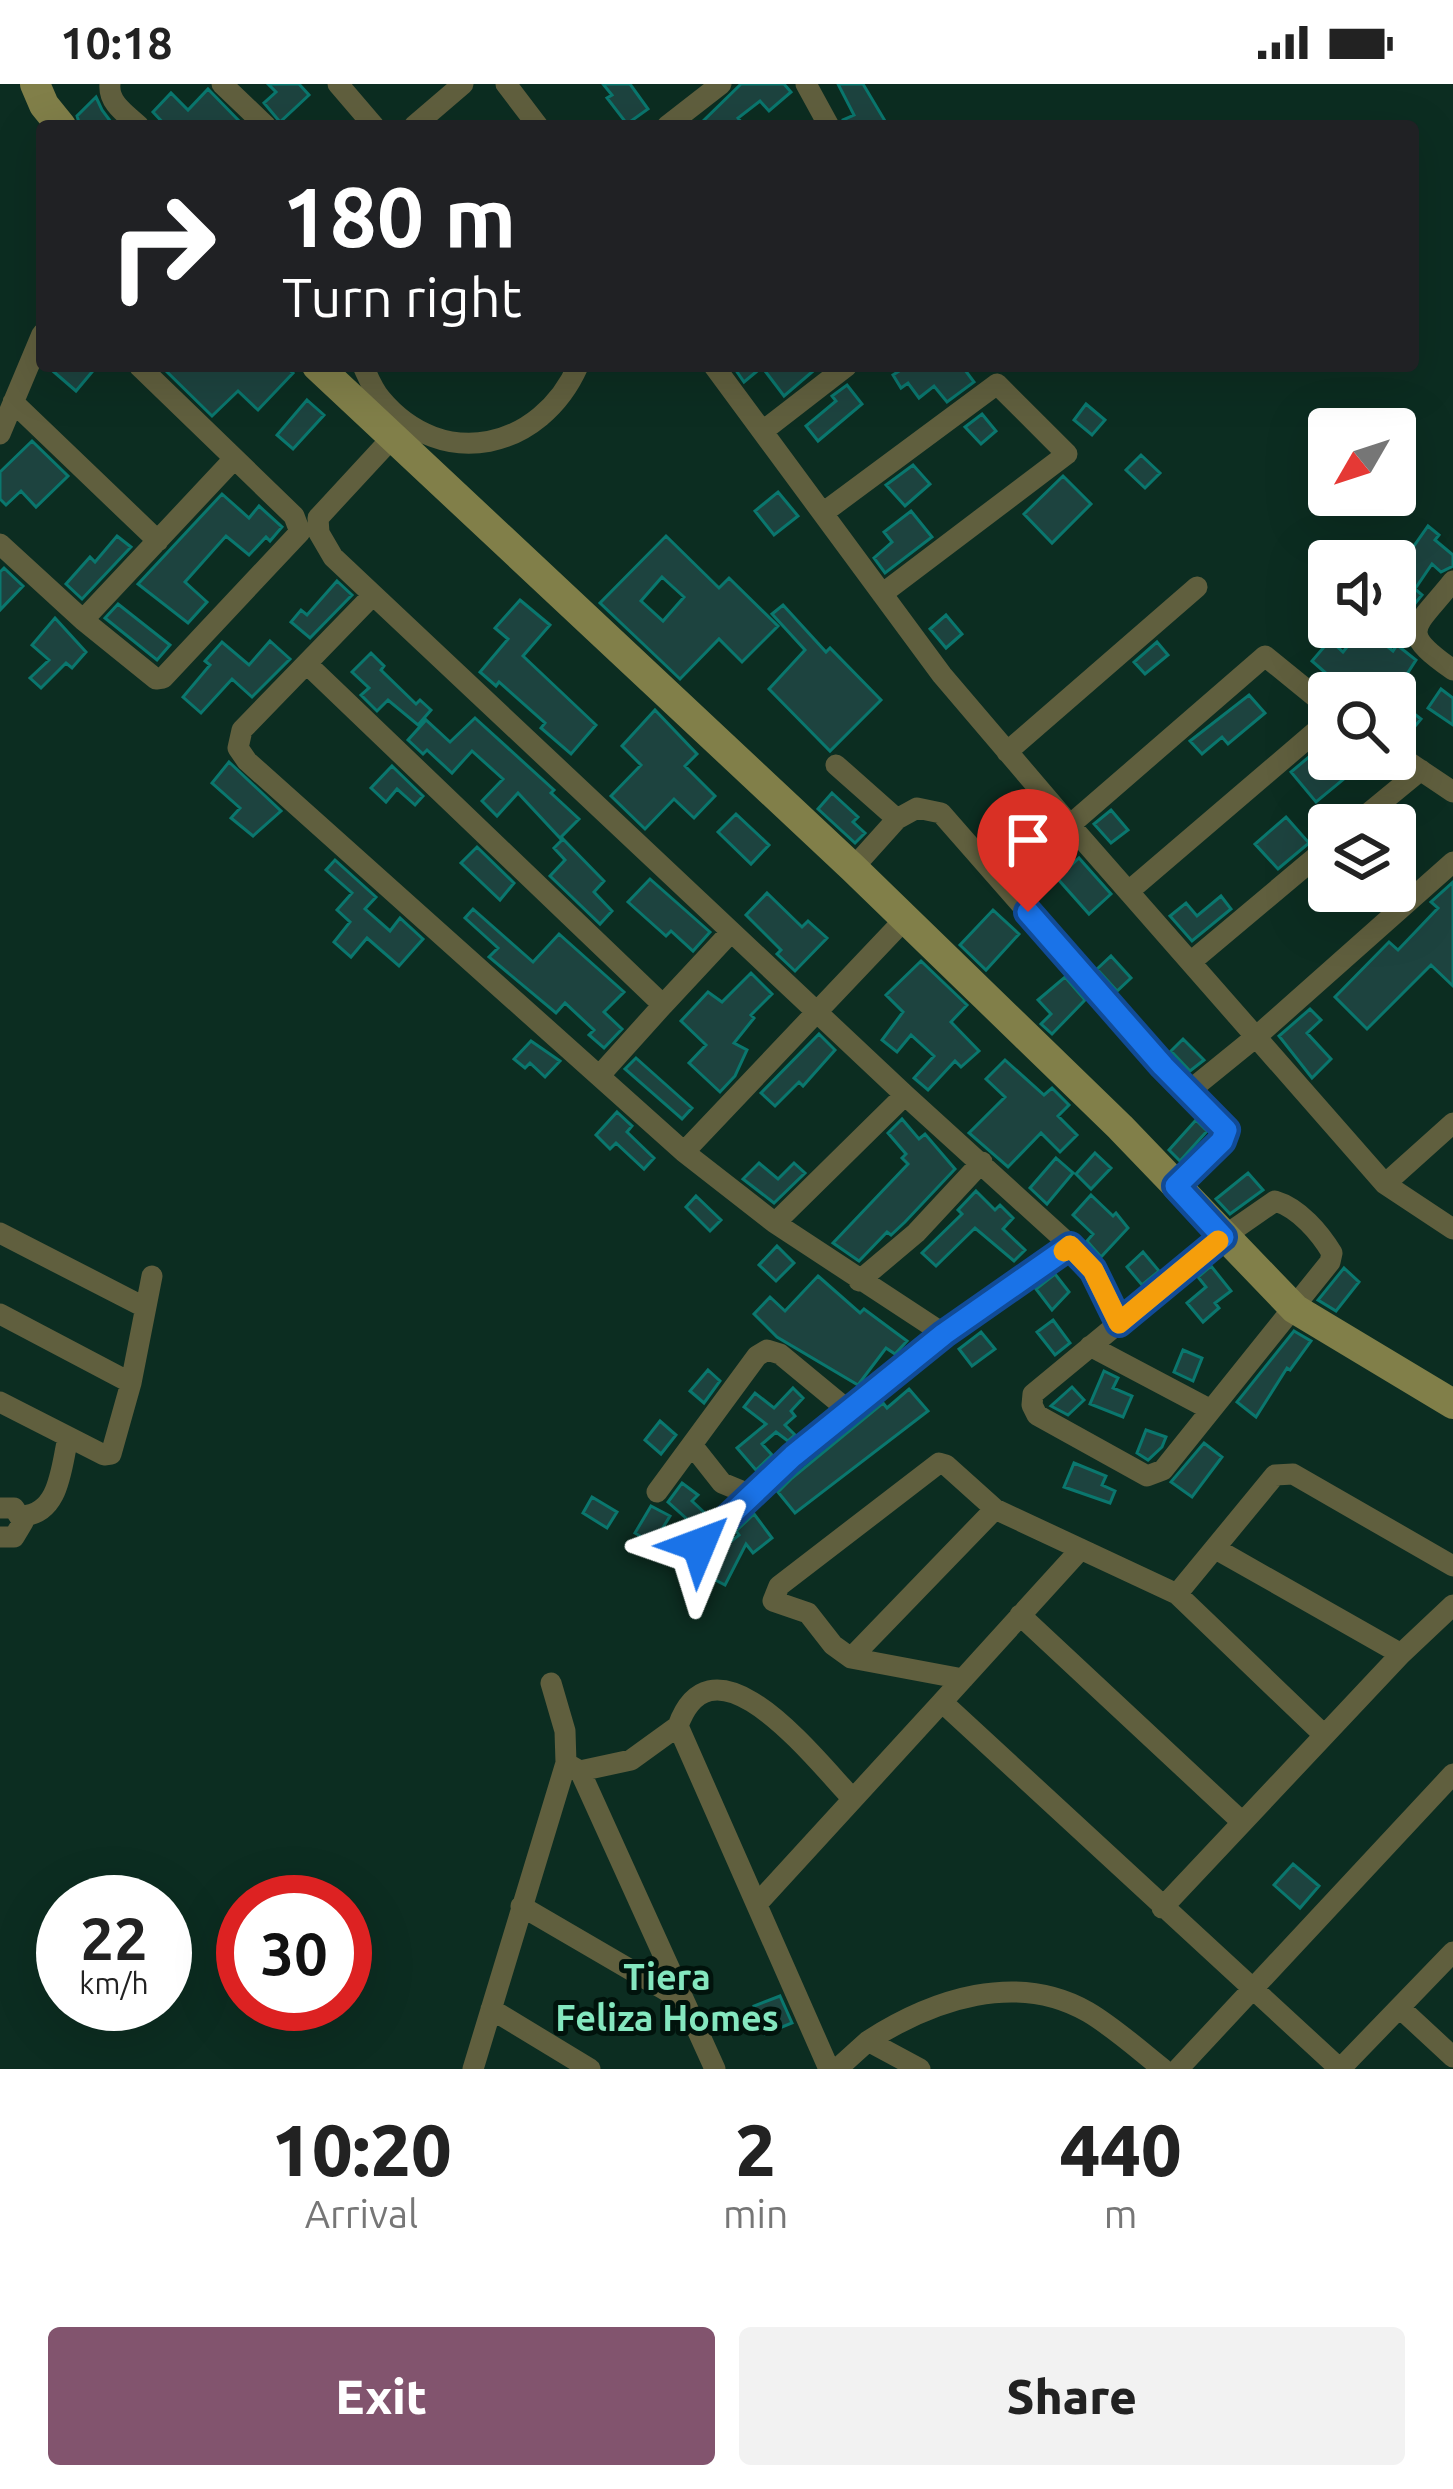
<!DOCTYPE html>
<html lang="en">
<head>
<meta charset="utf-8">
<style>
  body { margin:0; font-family:Ubuntu,sans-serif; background:#f2f2f2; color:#222; height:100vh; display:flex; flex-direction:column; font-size:45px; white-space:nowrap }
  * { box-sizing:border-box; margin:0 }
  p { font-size:39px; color:#767676 }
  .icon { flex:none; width:66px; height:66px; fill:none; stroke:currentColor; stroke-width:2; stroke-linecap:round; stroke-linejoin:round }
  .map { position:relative; height:1985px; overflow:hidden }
  .drawer { display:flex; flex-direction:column; background:#fff; flex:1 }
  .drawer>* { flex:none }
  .hud { position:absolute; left:36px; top:36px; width:1383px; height:252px; border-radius:12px; box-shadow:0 12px 48px #0002; background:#202124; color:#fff; overflow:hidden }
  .needle { width:78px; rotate:231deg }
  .tools { position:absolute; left:1308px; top:324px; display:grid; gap:24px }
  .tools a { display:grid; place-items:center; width:108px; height:108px; border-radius:12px; background:#fff; box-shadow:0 12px 48px #0002; font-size:60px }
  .speed { position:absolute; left:36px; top:1791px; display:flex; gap:24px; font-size:60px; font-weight:700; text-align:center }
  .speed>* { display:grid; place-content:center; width:156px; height:156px; border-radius:50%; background:#fff; box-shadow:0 12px 48px #0002; line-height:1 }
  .speed small { font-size:30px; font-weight:400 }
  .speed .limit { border:18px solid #d22; background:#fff; color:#111 }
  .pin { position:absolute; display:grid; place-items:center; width:102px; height:102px; color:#fff; margin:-123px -51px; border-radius:50% 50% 50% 0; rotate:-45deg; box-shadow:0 0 12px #0007 }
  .pin .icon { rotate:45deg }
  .me { position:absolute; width:132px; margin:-66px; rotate:46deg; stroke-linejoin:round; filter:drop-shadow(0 0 9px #0008) }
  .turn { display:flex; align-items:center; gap:42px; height:252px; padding:0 48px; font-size:54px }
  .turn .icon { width:156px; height:156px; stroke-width:2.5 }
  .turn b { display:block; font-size:84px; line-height:102px }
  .eta { display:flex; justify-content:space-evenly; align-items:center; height:204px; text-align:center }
  .eta b { font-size:72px; font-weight:800; line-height:84px }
  .button { display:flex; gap:24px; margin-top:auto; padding:24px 48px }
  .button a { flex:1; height:138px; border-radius:12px; background:#82546e; color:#fff; font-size:48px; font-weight:800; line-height:138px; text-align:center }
  .button a+a { background:#f2f2f2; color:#222 }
  .status { display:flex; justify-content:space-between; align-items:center; height:84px; padding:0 60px; background:#fff; direction:ltr }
  .status svg { height:33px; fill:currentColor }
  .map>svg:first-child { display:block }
</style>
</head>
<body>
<div class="status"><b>10:18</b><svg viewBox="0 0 49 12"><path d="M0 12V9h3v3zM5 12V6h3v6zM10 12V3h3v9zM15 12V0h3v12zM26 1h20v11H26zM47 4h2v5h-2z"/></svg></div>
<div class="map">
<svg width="1453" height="1985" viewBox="0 0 1453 1985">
  <rect width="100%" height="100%" fill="#0c2d21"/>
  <path fill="#1d433f" stroke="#0a776e" stroke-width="3" fill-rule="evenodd" d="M268,0H299L309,11L280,38L264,19L276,8Z
    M603,0H630L648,25L627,40L607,14L612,11Z
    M741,0H784L791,8L769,27L760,17L738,34L744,42H698Z
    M838,0H863L888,42H844L843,36L854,31Z
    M208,5L244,42H166L153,28L171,9L188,26Z
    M96,13L102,26L114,42H80L77,32Z
    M47,282H97L76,307Z
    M161,282H285L293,289L258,326L238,307L212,332Z
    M733,282H819L784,312L762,283L744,298Z
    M907,282H962L974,298L947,318L934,302L919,314L908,299L901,304L893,291Z
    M847,301L862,320L818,357L806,342L836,317L832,312Z
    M307,316L324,331L293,365L277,351Z
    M1086,320L1105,336L1092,351L1074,336Z
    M982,330L996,347L981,360L965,343Z
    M32,357L68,392L36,423L21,407L6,421L0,415V388Z
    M1141,371L1160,389L1145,404L1126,386Z
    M913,381L930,400L905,422L886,401Z
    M1063,392L1091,420L1052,459L1024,430Z
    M778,408L798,432L774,451L755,427Z
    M222,410L249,434L259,422L282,443L270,457L266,453L249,471L226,452L185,498L207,518L188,539L138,500Z
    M911,427L932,453L885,489L874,474L892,458L884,448Z
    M1428,442L1439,451L1435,456L1453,471V482L1441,488L1432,480L1415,505L1422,511L1408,528L1395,516V489Z
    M117,452L131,463L82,515L66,500L90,473L95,478Z
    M666,452L719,504L729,494L778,542L742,578L719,555L680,595L600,519ZM662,493L684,513L663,537L641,517Z
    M4,484L23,502L0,526V488Z
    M337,497L352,511L310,554L291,538L301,526L307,531Z
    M520,516L550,541L523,572L596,641L571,670L541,644L545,639L499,598L496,602L480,588L508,555L495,544Z
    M118,520L170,561L157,576L105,534Z
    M783,521L826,568L830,564L881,616L830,667L769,605L805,566L772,530Z
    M946,531L962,550L946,564L930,545Z
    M55,534L86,568L72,584L66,579L41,604L30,594L49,576L32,561Z
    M1363,543L1393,567L1397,561L1416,576L1396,607L1372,592L1361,609H1334L1330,605L1335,597L1312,577L1330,556L1343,568Z
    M270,557L290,575L252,613L232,595L201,629L183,613L210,581L205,577L222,558L249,581Z
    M1157,558L1168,571L1145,590L1134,578Z
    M371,569L384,582L381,586L416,620L420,616L431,626L418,641L388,616L377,627L361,611L369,604L352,588Z
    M1441,605L1453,614V641L1428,624Z
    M1249,611L1265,629L1228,660L1222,653L1202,670L1190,657Z
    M1395,615L1421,635L1407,652L1395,642Z
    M655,626L697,670L685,682L715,712L694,734L674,715L645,745L611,712L641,681L622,662Z
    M475,634L554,706L551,709L579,735L560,754L518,709L497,732L482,717L503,695L472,667L452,689L427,666L423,670L408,656L426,636L450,658Z
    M1329,656V675H1368L1316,718L1291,688Z
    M229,678L281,727L253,752L231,734L240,724L212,699Z
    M392,682L423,712L415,721L397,705L386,718L371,704Z
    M832,709L858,733L853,738L865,749L855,759L818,725Z
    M1111,726L1128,746L1111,759L1094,740Z
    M736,730L769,761L751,780L718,748Z
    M1286,733L1309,759L1278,785L1255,760Z
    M563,755L604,797L594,808L612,827L600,840L550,792L565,776L554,764Z
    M477,763L514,799L500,816L461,779Z
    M1079,774L1111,810L1089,830L1057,794Z
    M335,776L376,813L365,825L390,847L400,834L423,855L399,882L367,854L351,873L334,858L350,838L337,826L352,809L326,786Z
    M650,795L710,848L693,867L671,847L666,852L628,818Z
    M1453,798V902L1431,881L1367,945L1335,913L1389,858L1398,866L1438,824L1431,818Z
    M767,809L802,843L808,837L827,854L795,887L777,870L781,866L746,831Z
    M1221,812L1231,825L1192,857L1170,832L1186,819L1197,832Z
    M473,825L533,878L559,850L624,908L604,928L622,945L604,964L589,951L594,946L565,919L556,929L489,873L498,864L465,834Z
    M993,826L1019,850L986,886L960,861Z
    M1111,872L1131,894L1117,907L1097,885Z
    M921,877L967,921L951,938L979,967L961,983L955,977L928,1006L914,994L934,972L911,951L897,968L882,956L903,928L886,911Z
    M751,889L772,910L751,931L754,934L734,959L747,966L735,992L720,1008L689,979L706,961L681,937L708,908L722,918Z
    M1065,893L1085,916L1052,950L1041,940L1051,930L1038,916Z
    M1310,925L1321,936L1307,949L1331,975L1312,994L1279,952Z
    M819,950L835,966L803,1002L799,998L775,1022L761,1009Z
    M1183,955L1204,976L1190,987L1171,967Z
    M531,957L560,977L545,993L530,979L525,984L514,975Z
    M636,974L692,1024L682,1035L625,985Z
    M1005,976L1044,1011L1052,1004L1069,1021L1058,1032L1077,1051L1060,1068L1041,1049L1008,1083L969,1049L1005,1013L986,995Z
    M617,1028L632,1042L627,1048L654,1074L644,1085L616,1059L610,1065L596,1051Z
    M902,1035L919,1055L925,1050L955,1085L905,1138L891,1151L887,1148L859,1177L833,1159L908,1080L902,1074L906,1070L888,1049Z
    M1196,1036L1207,1047L1180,1077L1169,1066Z
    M1095,1069L1111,1084L1091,1105L1076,1090Z
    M1056,1074L1073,1089L1047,1120L1030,1104Z
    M759,1079L778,1095L794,1079L805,1089L774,1119L743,1095Z
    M1248,1089L1263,1106L1230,1130L1216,1115Z
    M976,1107L995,1126L1000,1121L1013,1134L1003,1145L1025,1166L1014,1177L975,1144L936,1182L922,1169L962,1130L958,1126Z
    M1091,1111L1113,1132L1116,1129L1128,1144L1101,1173L1087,1157L1093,1150L1073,1131Z
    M696,1112L721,1136L710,1147L686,1123Z
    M777,1162L794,1179L776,1197L759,1181Z
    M1143,1168L1159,1187L1142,1201L1127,1183Z
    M1211,1182L1231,1207L1215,1219L1219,1224L1203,1238L1187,1219L1206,1203L1198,1193Z
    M1344,1184L1359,1198L1336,1227L1318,1216Z
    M1055,1190L1069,1208L1052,1226L1036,1205Z
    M818,1192L860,1229L864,1225L907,1257L895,1270L886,1264L858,1301L777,1253L754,1230L770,1213L785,1227Z
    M1053,1236L1070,1259L1055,1271L1037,1248Z
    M1294,1247L1311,1257L1290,1286L1287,1284L1256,1333L1237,1318Z
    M981,1248L995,1265L972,1282L959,1265Z
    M1183,1266L1202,1274L1193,1297L1174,1288Z
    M708,1286L720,1297L704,1319L690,1307Z
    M1104,1287L1118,1294L1113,1304L1132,1312L1123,1333L1090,1320Z
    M1072,1303L1084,1316L1068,1331L1051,1322Z
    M793,1304L803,1314L791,1327L795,1332L785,1341L795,1351L788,1357L776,1348L762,1360L772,1371L756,1386L737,1364L766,1340L744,1323L755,1309L774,1324Z
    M909,1305L928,1327L795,1429L778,1408L792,1394L883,1319L887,1324Z
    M660,1337L676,1351L661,1370L645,1356Z
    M1146,1346L1166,1353L1162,1363L1148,1376L1137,1369Z
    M1204,1359L1222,1373L1192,1413L1171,1398Z
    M1074,1379L1106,1392L1102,1401L1115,1407L1110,1419L1064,1403Z
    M682,1399L698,1411L692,1417L708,1432L696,1443L668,1418Z
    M592,1413L617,1428L607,1444L583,1429Z
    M651,1422L670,1432L653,1460L635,1449Z
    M754,1430L772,1454L753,1469L746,1460L725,1501L702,1489L709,1475L739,1451L736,1447Z
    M1293,1780L1319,1802L1300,1824L1274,1801Z
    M780,1912L792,1939L765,1950L754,1922Z"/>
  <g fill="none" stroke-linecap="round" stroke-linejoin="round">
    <path stroke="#605f3e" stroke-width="21" d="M110,0C108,19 126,30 139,42
      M222,0L266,42
      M338,0L374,42
      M506,0L538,42
      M806,0L829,42
      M414,42L463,0
      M667,42L721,0
      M363,282C368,293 373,306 381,315C443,389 541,365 578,282
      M714,282L942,591L1070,741L1385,1100L1453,1145
      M13,318L158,457
      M763,347L847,282
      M0,350L42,250
      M392,354L318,434L319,449L333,473L905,1011L1070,1161L944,1250L793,1372L699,1461
      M823,429L997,300L1067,370L882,510
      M0,460L83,536L156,595L163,594L300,448L294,432L139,282
      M1453,497C1415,545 1396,546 1453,586
      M373,511L242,646L238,664L247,677L684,1068L775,1139L944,1250
      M83,536L234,375
      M308,581L663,921L600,991
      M1007,668L1197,503
      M1395,669L1453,708
      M836,681L897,735L917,724L941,729L1139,955L1227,1046L1222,1057L1176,1102
      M1070,741L1265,572L1329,624
      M1354,741L1421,686
      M853,784L897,735
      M1129,807L1329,636
      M1192,877L1329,762
      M663,921L731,848
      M1188,1008L1257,952L1453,778
      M684,1068L905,835
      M1385,1100L1453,1039
      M1275,1117C1299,1124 1320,1149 1332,1169L1330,1178L1163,1386L1147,1392L1037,1331L1032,1321L1033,1310L1223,1153Z
      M775,1139L905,1011
      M0,1149L144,1223
      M1070,1161L1093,1186L1119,1239
      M859,1197L916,1149L982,1078
      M0,1230L131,1299
      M1090,1262L1211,1326
      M0,1318L104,1371L111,1370L131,1299L152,1192
      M692,1361L722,1399L751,1411
      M657,1408L757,1272L767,1266L780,1270L849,1327
      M0,1424H14L23,1438L14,1453H0
      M22,1432C60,1430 61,1383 68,1354
      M1216,1465L1401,1570
      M1080,1466L942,1618L1340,1985
      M1177,1510L1275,1391L1293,1390L1453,1482
      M1020,1531L1242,1738
      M851,1574L995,1425
      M963,1595L851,1574L833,1561L808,1529L773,1517L779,1502L939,1379L946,1381L995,1425L1177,1510L1324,1651
      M551,1599L565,1647L566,1679
      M580,1687L715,1985
      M757,1820L942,1618
      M521,1822L684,1917
      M1162,1824L1401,1570L1453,1521
      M1400,1924L1453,1973
      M491,1925L590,1985
      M473,1985L566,1679L580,1687L631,1676L678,1642
      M829,1985L678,1642C714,1542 817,1678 853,1715
      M837,1985L868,1957
      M920,1985L868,1957C933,1915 1017,1887 1088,1928C1115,1944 1139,1966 1163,1985
      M1178,1985L1453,1690
      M1340,1985L1453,1868"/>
    <path stroke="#817f49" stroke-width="30" d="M35,0L44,21L61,42
      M317,282L853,784L1120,1043L1295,1225L1453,1320"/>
  </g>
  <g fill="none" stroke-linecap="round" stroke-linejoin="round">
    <defs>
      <path id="route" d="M699,1461L793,1372L944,1250L1070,1162L1093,1186L1119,1239L1223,1153L1176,1102L1222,1057L1226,1046L1163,982L1028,828"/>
    </defs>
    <use href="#route" stroke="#114b97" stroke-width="30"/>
    <use href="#route" stroke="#1a73e8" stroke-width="21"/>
    <path stroke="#f59e0b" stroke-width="21" d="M1064,1167L1070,1162L1093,1186L1119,1239L1218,1157"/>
  </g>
  <g text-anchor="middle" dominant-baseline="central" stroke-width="10" stroke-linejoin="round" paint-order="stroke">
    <g font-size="36" font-weight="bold" fill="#84e7bf" stroke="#01130c">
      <text x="667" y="1892">Tiera<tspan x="667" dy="41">Feliza Homes</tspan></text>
    </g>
  </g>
</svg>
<div class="tools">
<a><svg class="needle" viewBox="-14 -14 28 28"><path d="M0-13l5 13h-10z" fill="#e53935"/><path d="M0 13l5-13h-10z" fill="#767676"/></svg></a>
<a><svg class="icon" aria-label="sound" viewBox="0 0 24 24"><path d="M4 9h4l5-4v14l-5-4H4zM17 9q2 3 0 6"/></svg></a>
<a><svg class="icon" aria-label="search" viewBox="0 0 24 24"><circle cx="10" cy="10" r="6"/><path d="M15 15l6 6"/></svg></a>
<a><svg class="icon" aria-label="layers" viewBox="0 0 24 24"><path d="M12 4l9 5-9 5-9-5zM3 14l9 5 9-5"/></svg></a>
</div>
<div class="speed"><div>22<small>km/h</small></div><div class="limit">30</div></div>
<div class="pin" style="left:1028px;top:828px;background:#d93025"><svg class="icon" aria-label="arrive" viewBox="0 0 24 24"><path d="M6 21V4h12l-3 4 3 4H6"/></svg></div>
<svg class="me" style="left:699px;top:1461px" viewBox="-20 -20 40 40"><path d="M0-17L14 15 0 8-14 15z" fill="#1a73e8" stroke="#fff" stroke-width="4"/></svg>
<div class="hud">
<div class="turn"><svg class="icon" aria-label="right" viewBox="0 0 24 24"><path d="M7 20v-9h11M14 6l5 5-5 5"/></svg><div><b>180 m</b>Turn right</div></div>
</div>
</div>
<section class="drawer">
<div class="eta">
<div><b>10:20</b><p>Arrival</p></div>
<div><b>2</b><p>min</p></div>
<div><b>440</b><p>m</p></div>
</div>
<div class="button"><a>Exit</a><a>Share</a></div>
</section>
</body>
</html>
